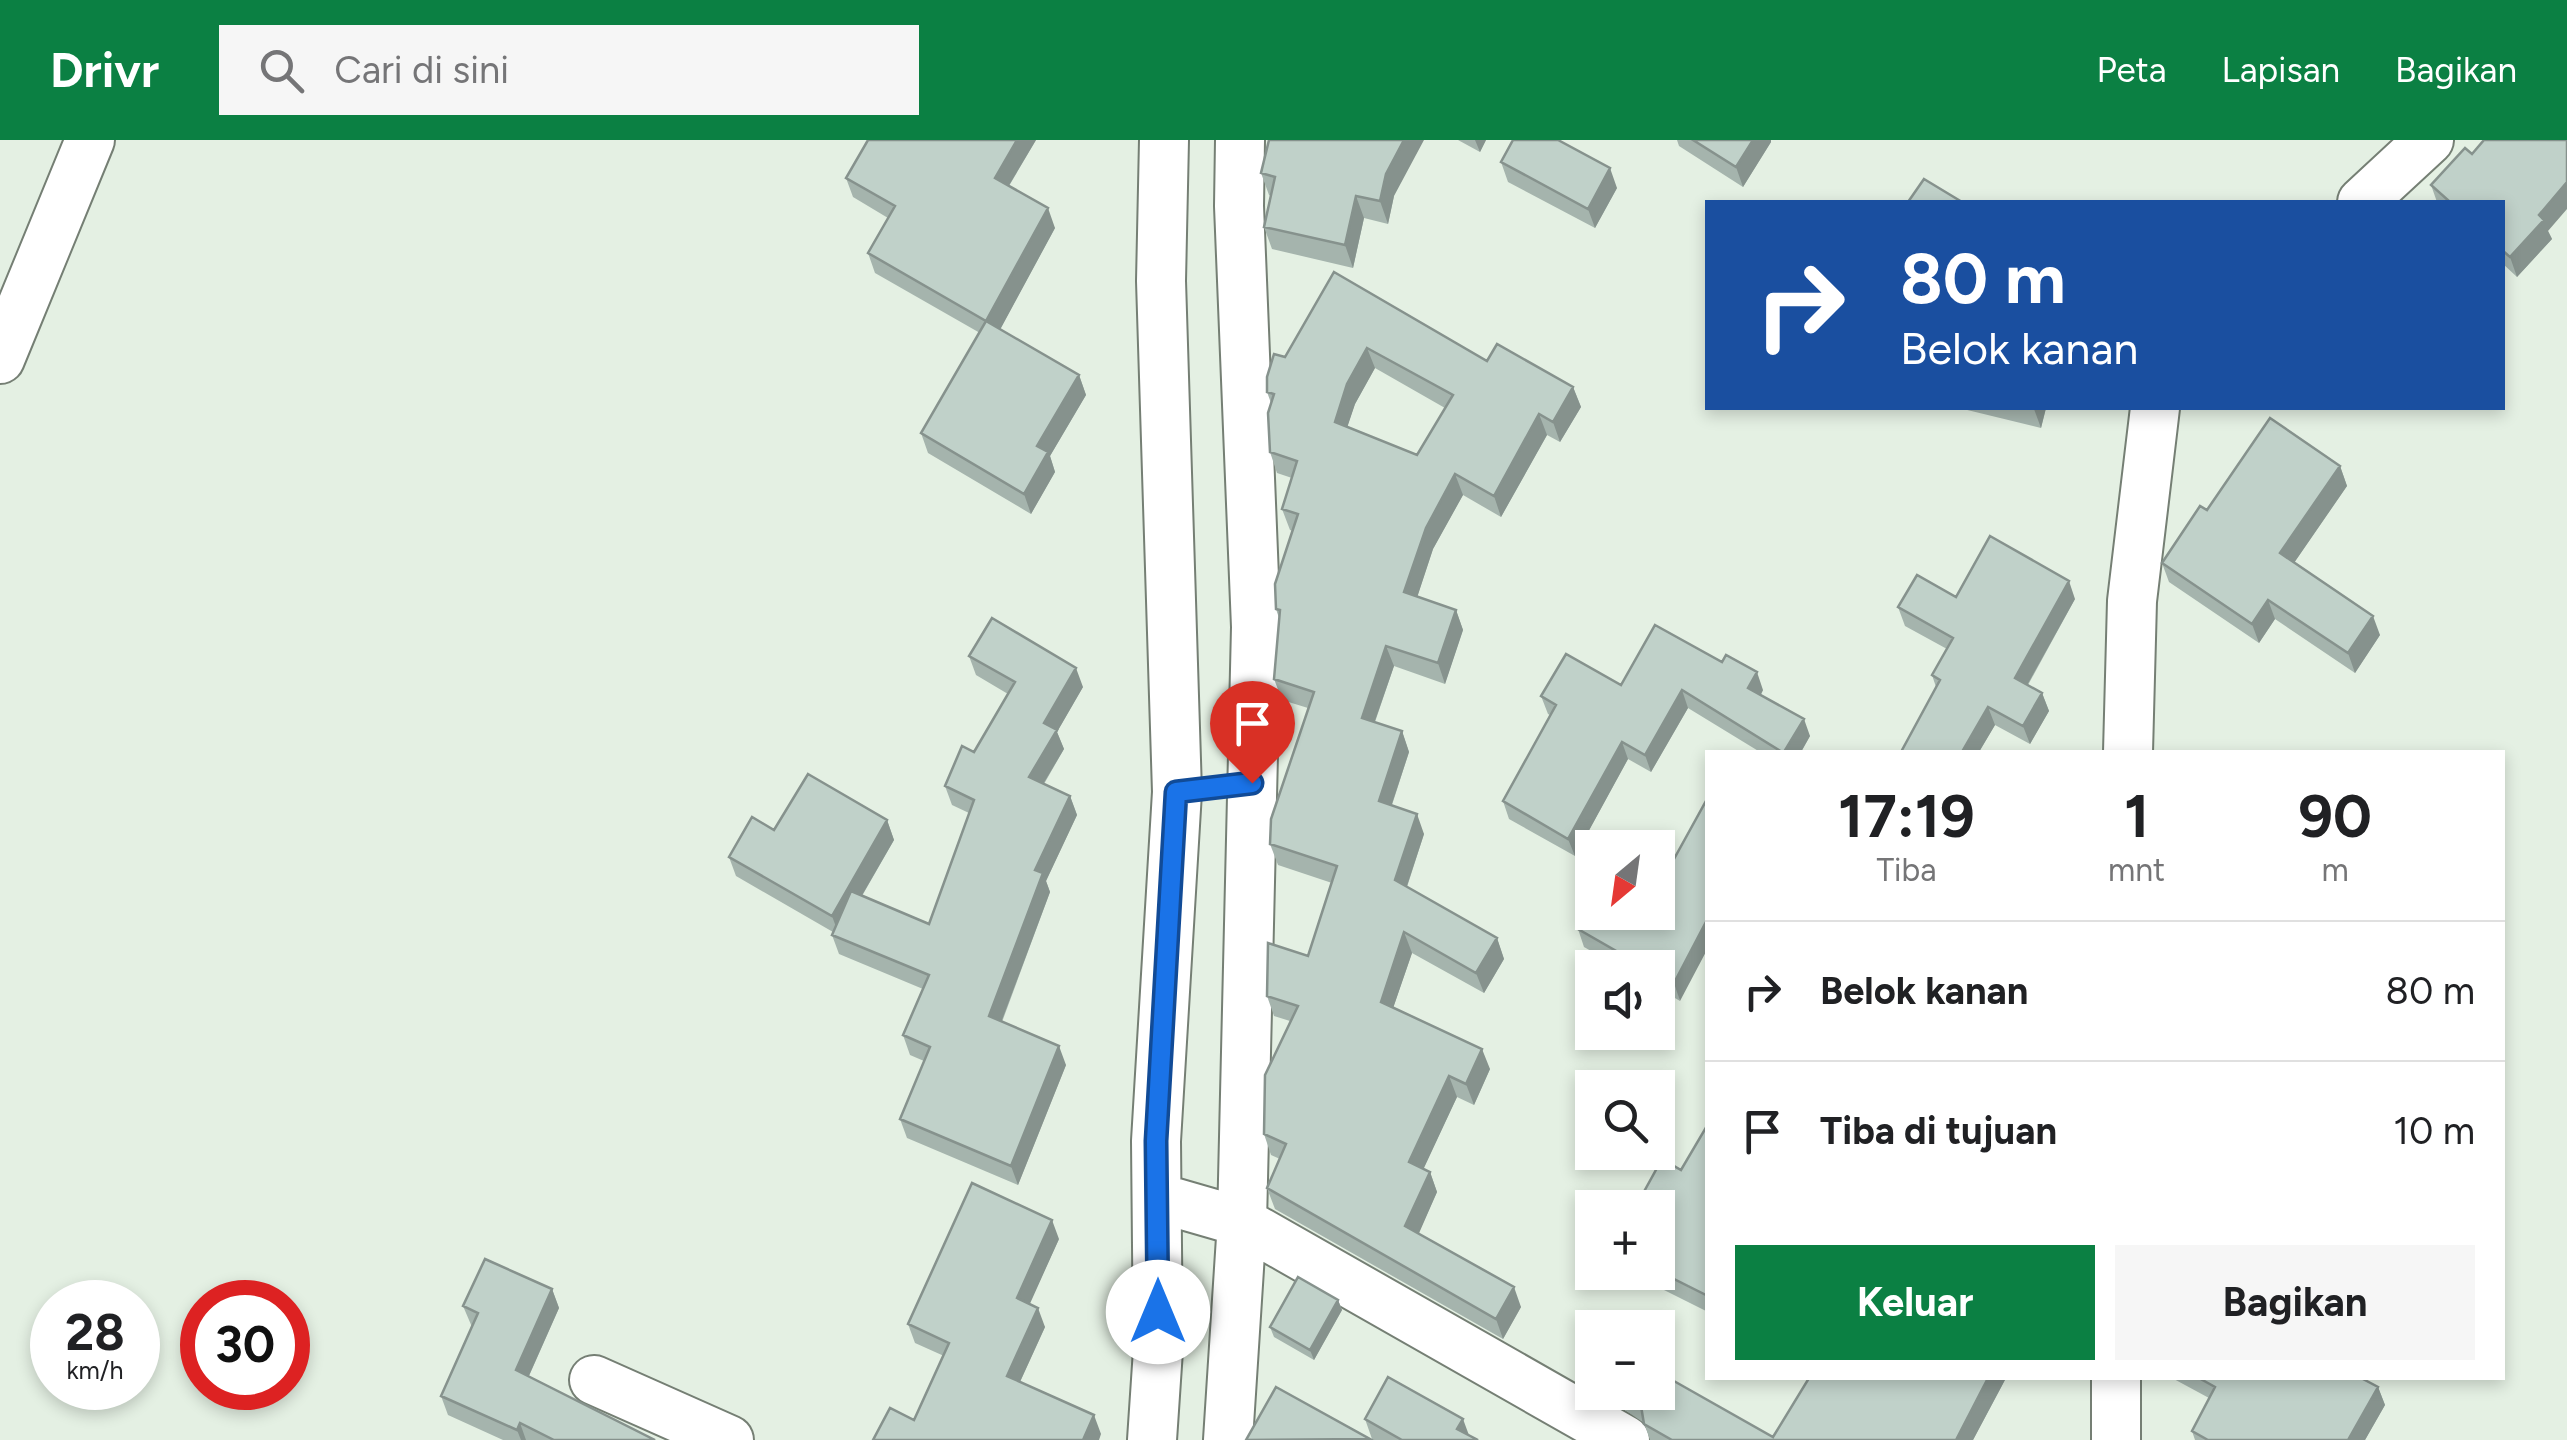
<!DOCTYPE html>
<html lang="id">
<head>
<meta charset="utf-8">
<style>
  body { margin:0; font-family:Figtree,sans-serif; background:#f6f6f6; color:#202124; height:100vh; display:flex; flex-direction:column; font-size:38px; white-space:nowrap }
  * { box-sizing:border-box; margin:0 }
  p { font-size:32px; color:#757577 }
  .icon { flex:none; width:55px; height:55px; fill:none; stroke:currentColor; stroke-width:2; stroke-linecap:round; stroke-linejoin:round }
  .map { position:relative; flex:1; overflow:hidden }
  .drawer { position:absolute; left:1705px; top:610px; width:800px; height:630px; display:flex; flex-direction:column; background:#fff; border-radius:0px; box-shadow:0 5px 15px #0003 }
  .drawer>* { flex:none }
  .guide { position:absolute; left:1705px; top:60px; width:800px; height:210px; border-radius:0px; box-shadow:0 5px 15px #0003; background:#1a4fa0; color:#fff; overflow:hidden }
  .needle { width:65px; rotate:209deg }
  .controls { position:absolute; left:1575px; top:690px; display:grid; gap:20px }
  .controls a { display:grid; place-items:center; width:100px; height:100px; border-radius:0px; background:#fff; box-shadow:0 5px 15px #0003; font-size:50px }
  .speed { position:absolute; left:30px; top:1140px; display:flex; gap:20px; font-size:50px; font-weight:700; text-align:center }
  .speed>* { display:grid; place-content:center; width:130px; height:130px; border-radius:50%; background:#fff; box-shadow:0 5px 15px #0003; line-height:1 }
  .speed small { font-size:25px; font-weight:400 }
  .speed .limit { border:15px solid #d22; background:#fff; color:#111 }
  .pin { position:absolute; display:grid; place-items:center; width:85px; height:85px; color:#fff; margin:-102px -42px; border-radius:50% 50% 50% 0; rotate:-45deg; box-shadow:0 0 10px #0007 }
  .pin .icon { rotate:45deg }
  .me { position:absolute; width:110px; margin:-55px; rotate:0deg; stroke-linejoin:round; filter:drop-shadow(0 0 8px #0008) }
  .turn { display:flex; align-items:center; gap:35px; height:210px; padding:0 30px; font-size:45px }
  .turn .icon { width:130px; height:130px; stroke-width:2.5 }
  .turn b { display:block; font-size:70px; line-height:85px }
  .eta { display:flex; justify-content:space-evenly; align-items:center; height:170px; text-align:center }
  .eta b { font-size:60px; font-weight:700; line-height:70px }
  .button { display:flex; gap:20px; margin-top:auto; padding:20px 30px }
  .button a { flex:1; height:115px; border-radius:0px; background:#0b8043; color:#fff; font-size:40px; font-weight:700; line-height:115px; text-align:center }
  .button a+a { background:#f6f6f6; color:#202124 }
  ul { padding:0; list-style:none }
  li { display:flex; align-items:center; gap:30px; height:140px; padding:0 30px; border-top:2px solid #e0e0e0 }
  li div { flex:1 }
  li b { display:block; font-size:38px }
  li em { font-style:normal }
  header { display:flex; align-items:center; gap:60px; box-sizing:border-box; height:140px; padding:0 50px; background:#0b8043; color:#fff }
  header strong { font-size:48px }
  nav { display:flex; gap:55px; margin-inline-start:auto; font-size:35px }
  .search { width:700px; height:90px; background:#f6f6f6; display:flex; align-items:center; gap:25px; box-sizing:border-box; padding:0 35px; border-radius:0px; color:#757577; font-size:38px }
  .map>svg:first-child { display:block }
</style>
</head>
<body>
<header>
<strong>Drivr</strong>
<div class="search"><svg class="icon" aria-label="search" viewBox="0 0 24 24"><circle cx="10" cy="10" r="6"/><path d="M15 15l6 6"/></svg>Cari di sini</div>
<nav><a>Peta</a><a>Lapisan</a><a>Bagikan</a></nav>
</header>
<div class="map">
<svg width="2567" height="1300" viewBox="0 0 2567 1300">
  <rect width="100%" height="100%" fill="#e4f0e3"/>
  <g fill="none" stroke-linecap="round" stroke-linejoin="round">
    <defs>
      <path id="minor" d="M2362,62L2429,0
        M0,219L90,0
        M2128,612L2132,461L2155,268
        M1159,1058L1242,1082L1625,1300
        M594,1240L729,1300
        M1152,1300L1158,1210L1156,1001L1177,652L1161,141L1164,0
        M1228,1300L1242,1082L1256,487L1239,66L1240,0
        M2116,1300V1238"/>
    </defs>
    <use href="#minor" stroke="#757f74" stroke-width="52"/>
    <use href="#minor" stroke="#fff" stroke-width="48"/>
  </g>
  <path fill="#a5b4ad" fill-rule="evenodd" d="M868,0H1036L1009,46L1055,88L1000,189L1079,235L1086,255L1050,316L1055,332L1031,374L928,313L921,293L980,193L875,133L868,113L888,78L853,57L846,38Z
    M1458,0H1486L1480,12Z
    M1677,0H1771V2L1743,47L1679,6Z
    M2472,14L2548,91L2552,99L2517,137L2502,123V62H2437L2431,45Z
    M1501,22L1617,48L1595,88L1508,42Z
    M1261,33L1394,56L1388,84L1364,78L1353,128L1272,109L1264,87L1271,56L1269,55Z
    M1334,132L1487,221L1573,247L1581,267L1560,302L1547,295L1501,377L1463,355L1433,409L1417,457L1456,470L1463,490L1445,544L1394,526L1375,582L1402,591L1409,612L1392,665L1424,694L1407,747L1497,798L1504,819L1484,853L1412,813L1393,868L1490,929L1474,965L1457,957L1423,1029L1430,1032L1437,1052L1418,1094L1521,1167L1503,1199L1275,1069L1267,1048L1280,1019L1271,1015L1264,994L1290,881L1274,876L1267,856L1308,816L1332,743L1278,725L1270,704L1308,568L1282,560L1274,539L1279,478L1276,469L1293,391L1290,390L1282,369L1292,338L1277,333L1270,312L1271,263L1267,252ZM1375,228L1445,268L1417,315L1347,287L1355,264Z
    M1959,268H2046L2041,288Z
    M2340,326L2347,346L2294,423L2380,495L2355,533L2275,479L2259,503L2169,442L2162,423L2207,370Z
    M1956,457L2075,459L2028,545L2042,553L2049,571L2030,604L1995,585L1979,612H1901L1936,547L1932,535L1947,509L1905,486L1898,467Z
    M969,516L1083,547L1057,592L1064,609L1044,644L1070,656L1077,675L1046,741L1050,752L1002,882L1066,925L1018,1045L907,998L900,979L924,921L910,915L903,895L923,849L839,814L832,795L833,792L736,736L729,717L774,690L887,680L894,700L862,756L929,784L969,673L952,665L945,646L974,612L1008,554L976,535Z
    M1621,545L1763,550L1761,555L1810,596L1801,612H1760L1688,568L1651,632L1628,619L1575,716L1509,679L1503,661L1550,575L1548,574L1541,556Z
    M1592,772H1658L1680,861L1658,848V828H1621L1584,807L1578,789Z
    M1708,984V1172L1628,1132H1658V1068Z
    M1059,1099L1029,1164L1045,1187L1020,1242L1101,1294L914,1280L944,1216L915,1203L908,1184Z
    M552,1149L559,1168L529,1236L655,1300H503L448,1275L441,1256L472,1187L463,1166Z
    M1338,1160L1342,1170L1314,1220L1274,1197L1270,1187Z
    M1809,1238H2006L1973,1300H1650L1644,1283L1613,1262L1610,1252H1658L1773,1297Z
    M2172,1238H2361L2378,1247L2385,1265L2365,1300H2195L2192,1291L2209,1258Z
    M1365,1279L1468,1295L1478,1300H1374L1372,1299Z"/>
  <path fill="#86928d" d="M1017,0H1036L1002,57L995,38Z
    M1404,0H1424L1394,56L1388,84L1380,61L1386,34Z
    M1475,0H1486L1480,12Z
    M1753,0H1771V2L1743,47L1736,27Z
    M1610,28L1617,48L1595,88L1588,69Z
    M2567,42V69L2548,91L2552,99L2517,137L2510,117L2539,75Z
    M1356,56L1364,78L1353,128L1345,105Z
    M1048,68L1055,88L994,201L986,181Z
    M1367,208L1375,228L1355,264L1342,303L1335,282L1347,244Z
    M1079,235L1086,255L1050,316L1055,332L1031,374L1024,354L1037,306Z
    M1573,247L1581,267L1560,302L1553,282Z
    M2034,268H2046L2041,288L2034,269Z
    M1539,274L1547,295L1501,377L1494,356Z
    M2340,326L2347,346L2287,433L2280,413Z
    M1455,334L1463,355L1433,409L1412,473L1404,452L1426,388Z
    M2069,441L2075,459L2021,556L2015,538Z
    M2268,460L2275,479L2259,503L2252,484Z
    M1456,470L1463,490L1445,544L1438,523Z
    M2373,476L2380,495L2355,533L2348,513Z
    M1386,506L1394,526L1369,598L1362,578Z
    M1076,528L1083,547L1057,592L1064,609L1036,656L1029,637L1044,583Z
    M1757,532L1763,550L1755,565L1748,548Z
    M1682,550L1688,568L1651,632L1645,615Z
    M2042,553L2049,571L2030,604L2023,586Z
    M1988,567L1995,585L1979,612H1962Z
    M1804,579L1810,596L1801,612H1784Z
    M1402,591L1409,612L1386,682L1379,661Z
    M1622,602L1628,619L1575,716L1568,699Z
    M1070,656L1077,675L1046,741L1050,752L996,896L989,876L1035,730Z
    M1417,674L1424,694L1402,761L1395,740Z
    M887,680L894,700L839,795L832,776Z
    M1708,778V808L1680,861L1674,843Z
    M1404,792L1412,813L1388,883L1381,862Z
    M1497,798L1504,819L1484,853L1476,833Z
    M1059,906L1066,925L1018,1045L1011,1026Z
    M1482,909L1490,929L1474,965L1466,944Z
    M1449,936L1457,957L1417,1043L1409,1022Z
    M1430,1032L1437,1052L1413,1107L1405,1086Z
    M1052,1080L1059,1099L1024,1177L1017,1158Z
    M1514,1147L1521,1167L1503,1199L1496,1179Z
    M552,1149L559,1168L523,1249L516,1230Z
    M1338,1160L1342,1170L1314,1220L1310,1210Z
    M1038,1168L1045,1187L1014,1255L1007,1236Z
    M1988,1238H2006L1973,1300H1956Z
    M2378,1247L2385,1265L2365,1300H2348Z
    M1094,1275L1101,1294L1099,1300H1083Z
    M1463,1279L1470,1298L1457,1289Z
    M520,1283L526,1300H521L517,1290Z"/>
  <path fill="#c0d1c9" stroke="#86928d" stroke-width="2.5" fill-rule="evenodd" d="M868,0H1017L995,38L1048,68L986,181L868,113L895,66L846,38Z
    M1269,0H1404L1386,34L1380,61L1356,56L1345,105L1264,87L1275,37L1261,33Z
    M1513,0H1558L1610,28L1588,69L1501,22Z
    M1693,0H1753L1736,27Z
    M2484,0H2567V42L2539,75L2544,80L2510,117L2502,110V62H2450L2431,45L2465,8L2472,14Z
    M1924,39L1962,62H1908Z
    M1334,132L1487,221L1497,204L1573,247L1553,282L1539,274L1494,356L1455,334L1426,388L1404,452L1456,470L1438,523L1386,506L1362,578L1402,591L1379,661L1417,674L1395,740L1497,798L1476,833L1404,792L1381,862L1482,909L1466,944L1449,936L1409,1022L1430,1032L1405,1086L1514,1147L1496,1179L1267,1048L1286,1004L1264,994L1265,935L1298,866L1267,856L1268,803L1308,816L1337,726L1270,704L1271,679L1314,552L1274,539L1280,470L1276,469L1275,444L1298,374L1282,369L1297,321L1270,312L1268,273L1274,254L1267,252V237L1274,214L1285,217ZM1367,208L1453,255L1417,315L1335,282L1347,244Z
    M986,181L1079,235L1037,306L1048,312L1024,354L921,293Z
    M2270,278L2340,326L2280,413L2373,476L2348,513L2268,460L2252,484L2162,423L2200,366L2207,370Z
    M1990,396L2069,441L2015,538L2042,553L2023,586L1988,567L1962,612H1901L1940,540L1932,535L1953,498L1898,467L1917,435L1956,457Z
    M992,478L1076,528L1044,583L1057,590L1029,637L1070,656L1035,730L1043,733L989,876L1059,906L1011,1026L900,979L930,907L903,895L929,835L832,795L851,751L929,784L974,660L945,646L962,606L974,612L1015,542L969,516Z
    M1655,485L1722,522L1726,515L1757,532L1748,548L1804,579L1784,612H1782L1682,550L1645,615L1622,602L1568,699L1503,661L1556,565L1541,556L1566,514L1621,545Z
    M808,634L887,680L832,776L729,717L752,677L774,690Z
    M1706,661L1708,662V778L1674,843L1658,834V828H1646L1578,789L1592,763V772H1658V748Z
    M1708,984V1156L1658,1131V1068H1635L1662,1019L1681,1030Z
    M972,1043L1052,1080L1017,1158L1038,1168L1007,1236L1094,1275L1083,1300H873L890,1268L914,1280L949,1203L908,1184Z
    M485,1119L552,1149L516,1230L655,1300H554L520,1283L517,1290L441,1256L478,1173L463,1166Z
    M1298,1137L1338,1160L1310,1210L1270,1187Z
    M1658,1232L1773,1297L1809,1238H1988L1956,1300H1672L1644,1284L1641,1266L1622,1252H1658Z
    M1388,1237L1463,1279L1457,1289L1478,1300H1402L1365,1279Z
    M2199,1238H2361L2378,1247L2348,1300H2208L2192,1291L2215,1247Z
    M1276,1247L1370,1299L1246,1300Z"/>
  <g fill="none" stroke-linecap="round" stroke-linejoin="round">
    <defs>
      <path id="route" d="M1158,1172L1156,1001L1176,652L1252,643"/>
    </defs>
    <use href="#route" stroke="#114b97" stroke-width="25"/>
    <use href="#route" stroke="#1a73e8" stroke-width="18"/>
  </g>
</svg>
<div class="controls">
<a><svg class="needle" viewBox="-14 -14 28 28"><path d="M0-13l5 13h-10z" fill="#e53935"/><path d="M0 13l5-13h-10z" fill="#757577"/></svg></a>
<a><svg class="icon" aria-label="sound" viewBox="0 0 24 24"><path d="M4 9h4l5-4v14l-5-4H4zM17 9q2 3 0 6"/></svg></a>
<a><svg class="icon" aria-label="search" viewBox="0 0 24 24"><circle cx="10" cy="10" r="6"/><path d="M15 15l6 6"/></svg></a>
<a>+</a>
<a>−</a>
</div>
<div class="speed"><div>28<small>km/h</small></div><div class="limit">30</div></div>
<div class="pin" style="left:1252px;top:643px;background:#d93025"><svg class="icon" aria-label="arrive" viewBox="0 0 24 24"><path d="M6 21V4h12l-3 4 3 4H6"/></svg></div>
<svg class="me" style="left:1158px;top:1172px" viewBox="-20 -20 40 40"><circle r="19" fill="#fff"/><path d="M0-13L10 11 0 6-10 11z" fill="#1a73e8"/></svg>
<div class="guide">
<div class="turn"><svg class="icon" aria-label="right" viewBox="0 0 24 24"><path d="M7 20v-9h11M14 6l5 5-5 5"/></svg><div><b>80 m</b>Belok kanan</div></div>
</div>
<section class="drawer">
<div class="eta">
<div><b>17:19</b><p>Tiba</p></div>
<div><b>1</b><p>mnt</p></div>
<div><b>90</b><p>m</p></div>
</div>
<ul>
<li><svg class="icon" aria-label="right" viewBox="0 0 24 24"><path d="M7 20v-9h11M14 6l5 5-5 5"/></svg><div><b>Belok kanan</b></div><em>80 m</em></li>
<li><svg class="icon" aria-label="arrive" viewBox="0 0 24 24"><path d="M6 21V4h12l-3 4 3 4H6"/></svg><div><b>Tiba di tujuan</b></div><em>10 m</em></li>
</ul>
<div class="button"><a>Keluar</a><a>Bagikan</a></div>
</section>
</div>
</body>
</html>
